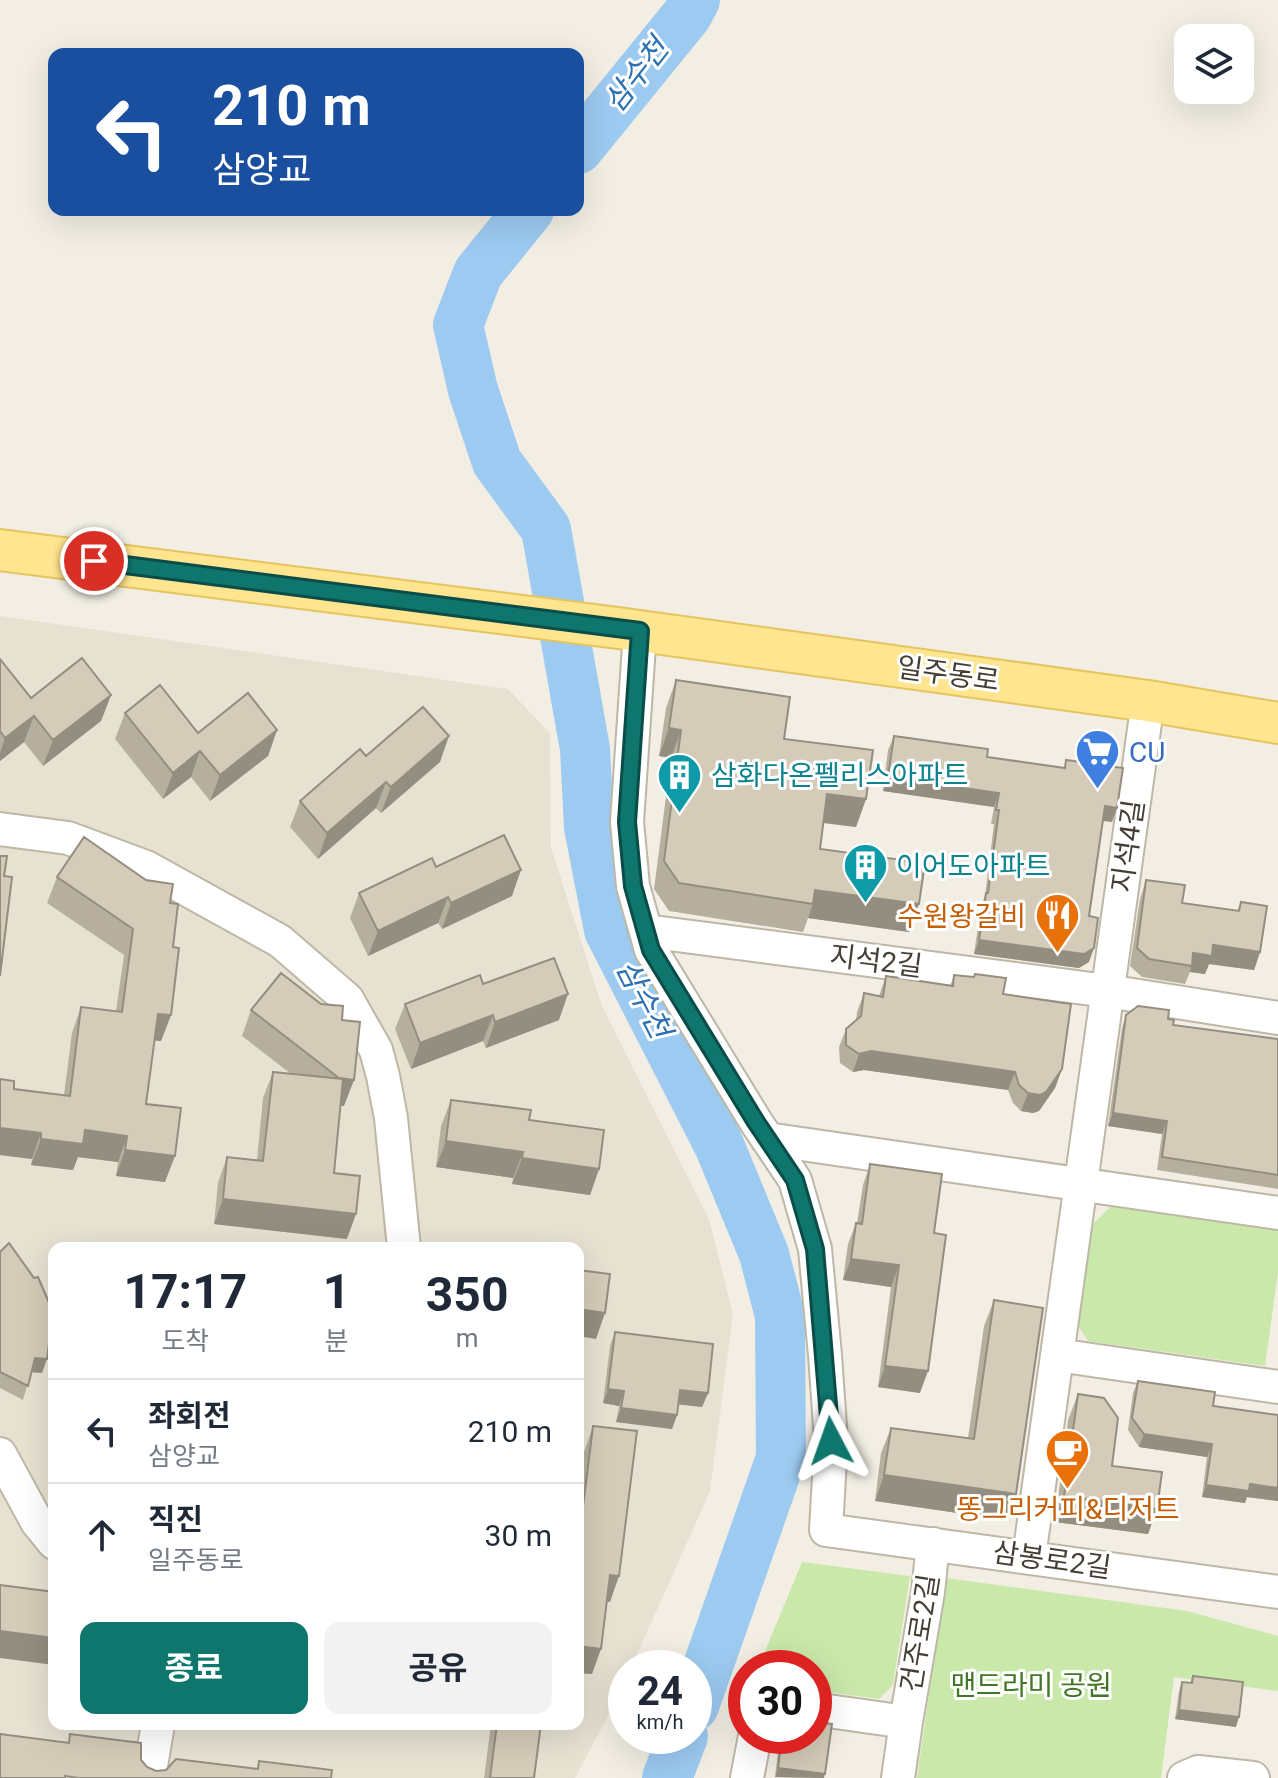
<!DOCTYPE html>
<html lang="ko">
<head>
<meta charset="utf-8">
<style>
  body { margin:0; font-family:Roboto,"Noto Sans KR",sans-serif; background:#f2f2f3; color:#1f2937; height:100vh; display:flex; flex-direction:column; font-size:30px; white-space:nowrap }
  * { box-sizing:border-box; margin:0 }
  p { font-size:26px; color:#747a83 }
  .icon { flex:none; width:44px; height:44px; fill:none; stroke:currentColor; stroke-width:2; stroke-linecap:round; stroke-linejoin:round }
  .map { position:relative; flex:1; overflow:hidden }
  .side { position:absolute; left:48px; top:1242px; width:536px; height:488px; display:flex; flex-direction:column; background:#fff; border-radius:16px; box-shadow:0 8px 32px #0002 }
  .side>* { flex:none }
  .hud { position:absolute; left:48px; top:48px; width:536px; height:168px; border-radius:16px; box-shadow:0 8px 32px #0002; background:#1a4fa0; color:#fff; overflow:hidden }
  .controls { position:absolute; left:1174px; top:24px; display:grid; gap:16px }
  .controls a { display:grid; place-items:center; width:80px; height:80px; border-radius:16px; background:#fff; box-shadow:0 8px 32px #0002; font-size:40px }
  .speed { position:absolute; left:608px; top:1650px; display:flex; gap:16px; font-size:40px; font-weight:700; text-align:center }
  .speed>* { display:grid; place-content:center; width:104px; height:104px; border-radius:50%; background:#fff; box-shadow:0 8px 32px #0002; line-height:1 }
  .speed small { font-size:20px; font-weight:400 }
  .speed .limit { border:12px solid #d22; background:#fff; color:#111 }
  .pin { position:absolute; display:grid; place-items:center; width:68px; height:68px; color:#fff; margin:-34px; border:4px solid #fff; border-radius:50%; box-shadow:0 2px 8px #0007 }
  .me { position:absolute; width:88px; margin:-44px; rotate:356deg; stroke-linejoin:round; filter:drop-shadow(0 0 6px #0008) }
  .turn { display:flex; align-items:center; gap:28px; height:168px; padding:0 32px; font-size:36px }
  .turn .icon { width:104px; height:104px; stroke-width:2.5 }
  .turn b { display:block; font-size:56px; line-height:68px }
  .eta { display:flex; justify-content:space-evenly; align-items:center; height:136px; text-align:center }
  .eta b { font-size:48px; font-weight:700; line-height:56px }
  .action { display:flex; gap:16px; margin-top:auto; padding:16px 32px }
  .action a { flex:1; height:92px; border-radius:16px; background:#0f766e; color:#fff; font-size:32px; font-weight:700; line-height:92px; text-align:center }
  .action a+a { background:#f2f2f3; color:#1f2937 }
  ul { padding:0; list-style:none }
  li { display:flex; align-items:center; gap:24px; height:104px; padding:0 32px; border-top:2px solid #e0e1e3 }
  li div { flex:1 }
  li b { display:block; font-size:30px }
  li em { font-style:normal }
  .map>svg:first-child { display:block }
</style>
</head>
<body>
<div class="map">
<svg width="1278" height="1778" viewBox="0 0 1278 1778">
  <rect width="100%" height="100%" fill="#f2eee3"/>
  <path fill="#e6e1d1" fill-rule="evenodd" d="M0,616L508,689L550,733L551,848L602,1006L709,1219L733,1314L710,1491L631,1668H626V1680L618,1697L575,1778H0ZM54,1248H578V1724H54Z"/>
  <path fill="#c9e8aa" d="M1111,1206L1278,1230V1272L1265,1366L1088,1341L1075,1321L1091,1226Z
    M802,1562L910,1576L893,1685L879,1699L814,1690V1668H758Z
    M946,1578L1187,1611L1278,1636V1691L1174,1677L1161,1778H917Z"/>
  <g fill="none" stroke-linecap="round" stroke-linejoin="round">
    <path stroke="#9dcaf1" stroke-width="50" d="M578,149L687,15L695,0
      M529,210L478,273L458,325L473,390L497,462L546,529L585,749L589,827L609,930L719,1145L764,1254L780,1316L781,1458L694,1706
      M667,1778L683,1736"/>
    <defs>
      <path id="minor" d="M640,631L627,822L633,886L651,950L756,1122L795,1180L815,1249L825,1355L831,1441L826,1530L1278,1592
        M0,829L68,838L146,867L280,941L347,999L376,1050L383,1076L391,1118L404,1248
        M646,931L1107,991L1278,1018
        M767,1139L1278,1213
        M1057,1355L1278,1387
        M0,1454L37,1522L54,1543
        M1029,1557L1148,701
        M814,1709L906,1722L928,1592L933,1544
        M149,1778L158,1724
        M747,1778L755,1736
        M898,1778L906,1722
        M1184,1778L1198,1772L1253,1778"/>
      <path id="major" d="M0,550L618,628L1148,701L1278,723"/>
    </defs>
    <use href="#minor" stroke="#bdb7a6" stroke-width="36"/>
    <use href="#major" stroke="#e5c45e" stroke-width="44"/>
    <use href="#minor" stroke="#fff" stroke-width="32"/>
    <use href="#major" stroke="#ffe58f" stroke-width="40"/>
  </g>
  <path fill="#b6af9e" d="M0,659L31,698L111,695L101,721L43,766L24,742L0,761Z
    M676,680L784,739L866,799L856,827L823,823L820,849L909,932L808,918L803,932L669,911L654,889L671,758L659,756L666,708Z
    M125,713L198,733L277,730L268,756L210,801L191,777L163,799L115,739Z
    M894,736L987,757L1064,768L1066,760L1112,822L1102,821L1089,916V962L1079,968L974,954L981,907L985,896L994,824H991L994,807L883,791L888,750Z
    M366,756L440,762L381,813L376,808L318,859L290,827L300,801Z
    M436,867L512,896L442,929L438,923L368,956L350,918L359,893Z
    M57,877L170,903L173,947L171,1015L161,1041L154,1040L146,1104L165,1182L116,1176L118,1162L78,1157L73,1170L31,1165L32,1159L0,1155V1079L14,1089L64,1095L72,1033L81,1007L116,1011L124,955L47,903Z
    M1146,880L1182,903L1237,911L1241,902L1260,952L1254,970L1209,964L1205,974L1190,972L1185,984L1142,977L1130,966L1140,899Z
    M975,974L1003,994L1062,1069L1055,1088L1039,1111L1033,1113L1021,1111L1013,1103L1008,1090L864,1070L853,1072L840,1063L839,1047L846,1029L856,1021L857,1012L864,993L879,996L886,976L950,986L954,975L974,977Z
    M483,984L559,1020L486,1048L483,1041L411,1069L395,1029L405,1004Z
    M251,1010L342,1020L344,1106L341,1105L334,1173L347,1239L214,1224L218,1183L227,1157L257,1160L263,1098L273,1072L291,1074L242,1036Z
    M1126,1015L1168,1019L1173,1025L1278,1039V1189L1157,1170L1162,1134L1108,1126L1122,1028Z
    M451,1100L529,1120L599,1169L590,1195L512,1184L513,1178L436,1167L441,1126Z
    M870,1164L934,1233L920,1393L878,1387L891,1287L843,1280L848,1244L856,1223H857L863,1185Z
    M0,1252L42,1373L31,1372L23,1400L0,1388Z
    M994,1300L1006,1520L875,1501L881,1453L891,1428L968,1438L984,1326Z
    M615,1332L708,1393L702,1407L678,1404L677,1415L672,1429L616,1422L619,1406L603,1403L610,1346Z
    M1138,1381L1213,1406L1278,1415V1501L1247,1497L1245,1503L1202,1497L1207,1457L1139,1447L1128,1430L1133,1393Z
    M1078,1394L1112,1466L1157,1509L1148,1534L1055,1522L1068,1420Z
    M593,1426L610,1602L607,1601L592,1674L578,1673V1497L584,1452Z
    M54,1491V1512L52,1510Z
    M1193,1676L1236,1727L1175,1719L1179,1691L1182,1682L1190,1683Z
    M491,1724H541L534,1778H484Z
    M782,1736L798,1737V1736H814L824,1778L775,1777L779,1744Z"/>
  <path fill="#948e81" d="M111,695L101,721L43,766L53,740Z
    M34,716L24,742L0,761V753L5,738Z
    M669,728L681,730L671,758L659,756Z
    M277,730L268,756L210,801L220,775Z
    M449,736L440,762L381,813L391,787Z
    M200,751L191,777L163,799L173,773Z
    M888,777L999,793L994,807L883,791Z
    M386,782L376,808L318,859L327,833Z
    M827,794L866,799L856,827L817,822Z
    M1105,806L1117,808L1112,822L1099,820Z
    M521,870L512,896L442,929L451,903Z
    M815,890L919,904L909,932L808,918L813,904Z
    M448,897L438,923L368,956L378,931Z
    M979,940L1094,948L1089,962L1079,968L974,954Z
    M1213,945L1260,952L1254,970L1209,964L1205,974L1190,972L1193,953Z
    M568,994L559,1020L486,1048L495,1022Z
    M158,1014L171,1015L161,1041L148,1040Z
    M493,1015L483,1041L411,1069L420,1043Z
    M871,1051L1015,1072L1008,1090L864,1070L853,1072L859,1054Z
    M1062,1069L1055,1088L1039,1111L1033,1113L1021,1111L1028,1093Z
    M339,1078L354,1080L344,1106L329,1104Z
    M1113,1113L1167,1121L1162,1134L1108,1126Z
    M0,1128L41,1133L32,1159L0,1155Z
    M85,1130L127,1136L118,1162L78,1157L73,1170L31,1165L41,1139Z
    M446,1141L523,1152L513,1178L436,1167Z
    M125,1150L175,1156L165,1182L116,1176Z
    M522,1158L599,1169L590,1195L512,1184Z
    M223,1199L356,1214L347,1239L214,1224Z
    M851,1259L899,1265L891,1287L843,1280Z
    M578,1309L605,1313L596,1339L578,1336Z
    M35,1358L47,1359L42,1373L30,1372Z
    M885,1366L928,1371L920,1393L878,1387Z
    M608,1389L624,1391L619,1406L603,1403Z
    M680,1390L708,1393L702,1407L675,1404Z
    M621,1408L677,1415L672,1429L616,1422Z
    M1144,1434L1212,1444L1207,1457L1139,1447Z
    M884,1475L1016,1494L1006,1520L875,1501Z
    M1250,1484L1278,1488V1501L1247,1497L1245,1503L1202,1497L1206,1485Z
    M1064,1496L1157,1509L1148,1534L1055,1522Z
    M610,1575L619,1576L610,1602L600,1601Z
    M0,1631L54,1638V1665L0,1658Z
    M578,1646L601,1649L592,1674L578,1673Z
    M1179,1710L1239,1717L1236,1727L1175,1719Z
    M384,1724H409L408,1727Z
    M778,1768L825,1774L824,1778L775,1777Z"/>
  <path fill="#d4cbb8" stroke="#948e81" stroke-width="2" d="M82,658L111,695L53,740L34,716L5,738L0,731V659L31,698Z
    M676,680L790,697L784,739L873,750L866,799L827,794L820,849L925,863L919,904L815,890L813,904L679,883L664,861L681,730L669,728Z
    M160,685L198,733L248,693L277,730L220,775L200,751L173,773L125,713Z
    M423,707L449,736L391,787L386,782L327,833L300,801L360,749L366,756Z
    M894,736L988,749L987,757L1065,768L1066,760L1123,768L1117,808L1105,806L1089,916L1098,918L1094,948L1084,954L979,940L986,893H988L999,810H996L999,793L888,777Z
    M504,835L521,870L451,903L448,897L378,931L359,893L432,858L436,867Z
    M84,837L146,880L173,884L170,903L178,904L173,947L179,948L171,1015L158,1014L146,1104L181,1108L175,1156L125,1150L127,1136L85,1130L83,1144L41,1139V1133L0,1128V1079L14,1081V1089L70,1096L81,1007L122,1012L133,929L57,877Z
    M0,856H7L4,876L12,877L0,976Z
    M1146,880L1185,885L1182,903L1239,911L1241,902L1267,906L1260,952L1213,945L1212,956L1193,953L1192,966L1149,959L1137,948Z
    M554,958L568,994L495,1022L493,1015L420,1043L405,1004L480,975L483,984Z
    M281,973L321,1004L343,1006L342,1020L360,1022L354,1080L339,1078L251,1010Z
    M975,974L1006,978L1003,994L1071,1004L1062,1069L1046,1092L1040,1095L1028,1093L1019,1085L1015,1072L871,1051L859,1054L846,1045V1029L861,1016L864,993L883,997L886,976L953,986L954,975L974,977Z
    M1138,1006L1169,1010L1168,1019L1174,1020L1173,1025L1278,1039V1175L1162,1157L1167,1121L1113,1113L1126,1015Z
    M273,1072L343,1079L334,1173L360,1176L356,1214L223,1199L227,1157L263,1161Z
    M451,1100L531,1110L529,1120L604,1130L599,1169L522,1158L523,1152L446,1141Z
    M870,1164L942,1174L934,1233L946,1235L928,1371L885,1366L899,1265L851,1259L856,1223L862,1224Z
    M9,1243L34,1278L38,1277L53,1312L47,1359L35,1358L28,1386L0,1372V1252Z
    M457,1244L486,1248H456Z
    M578,1270L610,1274L605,1313L578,1309Z
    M994,1300L1043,1308L1016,1494L884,1475L891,1428L974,1439Z
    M615,1332L713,1344L708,1393L680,1390L677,1415L621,1408L624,1391L608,1389Z
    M1138,1381L1215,1392L1213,1406L1278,1415V1488L1250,1484L1249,1491L1206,1485L1212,1444L1144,1434L1132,1418Z
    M1078,1394L1104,1398L1118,1418L1112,1466L1162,1472L1157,1509L1064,1496Z
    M593,1426L637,1431L619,1576L610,1575L601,1649L578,1646V1547Z
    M0,1585L54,1592V1638L0,1631Z
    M1193,1676L1243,1682L1239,1717L1179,1710L1182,1682L1192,1683Z
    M814,1722L832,1724L825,1774L778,1768L782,1736L800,1737V1736H814Z
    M497,1724H541L534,1778H490Z
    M0,1734L69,1743L70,1734L141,1743V1760L147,1767L156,1771L166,1770L176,1759L258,1769L259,1761L332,1770L331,1778H78L65,1776V1778H0Z"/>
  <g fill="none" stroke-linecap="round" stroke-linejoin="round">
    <defs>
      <path id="route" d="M94,561L640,631L627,822L633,886L651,950L756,1122L795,1180L815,1249L831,1441"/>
    </defs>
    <use href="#route" stroke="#0a4d48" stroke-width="20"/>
    <use href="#route" stroke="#0f766e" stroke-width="14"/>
  </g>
  <defs>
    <symbol id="supermarket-pin" viewBox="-11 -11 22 30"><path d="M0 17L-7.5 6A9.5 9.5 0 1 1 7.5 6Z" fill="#3f7fe0" stroke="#fff"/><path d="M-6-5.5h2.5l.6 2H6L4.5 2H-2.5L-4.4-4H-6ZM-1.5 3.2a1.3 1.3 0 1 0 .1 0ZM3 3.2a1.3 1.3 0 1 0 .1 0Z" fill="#fff"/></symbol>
    <symbol id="building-pin" viewBox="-11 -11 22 30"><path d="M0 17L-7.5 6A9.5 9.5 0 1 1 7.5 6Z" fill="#0f9aa8" stroke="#fff"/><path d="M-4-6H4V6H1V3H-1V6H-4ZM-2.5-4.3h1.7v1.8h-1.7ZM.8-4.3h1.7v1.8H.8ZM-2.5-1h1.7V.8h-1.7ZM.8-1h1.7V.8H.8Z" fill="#fff"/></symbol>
    <symbol id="restaurant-pin" viewBox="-11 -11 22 30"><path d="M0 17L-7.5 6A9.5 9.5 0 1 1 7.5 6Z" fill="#e8710a" stroke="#fff"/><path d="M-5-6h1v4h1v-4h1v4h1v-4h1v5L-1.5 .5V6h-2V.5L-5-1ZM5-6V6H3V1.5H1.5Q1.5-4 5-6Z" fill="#fff"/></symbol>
    <symbol id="cafe-pin" viewBox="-11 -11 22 30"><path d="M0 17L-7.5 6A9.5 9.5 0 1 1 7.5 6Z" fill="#e8710a" stroke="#fff"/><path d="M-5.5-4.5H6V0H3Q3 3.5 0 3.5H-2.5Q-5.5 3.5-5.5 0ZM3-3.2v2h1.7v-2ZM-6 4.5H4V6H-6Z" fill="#fff"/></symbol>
  </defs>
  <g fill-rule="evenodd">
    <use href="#supermarket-pin" x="1072" y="726" width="51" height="69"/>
    <use href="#building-pin" x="654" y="750" width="51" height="69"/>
    <use href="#building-pin" x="840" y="840" width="51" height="69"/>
    <use href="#restaurant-pin" x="1032" y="890" width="51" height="69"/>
    <use href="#cafe-pin" x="1042" y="1426" width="51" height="69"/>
  </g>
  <g text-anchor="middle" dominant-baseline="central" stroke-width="6" stroke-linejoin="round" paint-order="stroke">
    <g font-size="28" fill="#443e33" stroke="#fff">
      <text transform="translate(948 674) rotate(8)">일주동로</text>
      <text transform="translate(1128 846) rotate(-82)">지석4길</text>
      <text transform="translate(876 961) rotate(7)">지석2길</text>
      <text transform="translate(1052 1560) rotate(8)">삼봉로2길</text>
      <text transform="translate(920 1633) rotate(-81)">건주로2길</text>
    </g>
    <g font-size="28" fill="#366cbe" stroke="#fff" text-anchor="start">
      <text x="1129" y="752">CU</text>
    </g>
    <g font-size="28" fill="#0d838f" stroke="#fff" text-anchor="start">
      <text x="711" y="775">삼화다온펠리스아파트</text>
      <text x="896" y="866">이어도아파트</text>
    </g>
    <g font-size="28" fill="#c56008" stroke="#fff" text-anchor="end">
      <text x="1026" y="916">수원왕갈비</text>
      <text x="1068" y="1509" text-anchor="middle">똥그리커피&amp;디저트</text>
    </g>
    <g font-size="28" fill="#407626" stroke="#fff">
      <text x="1031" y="1685">맨드라미 공원</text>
    </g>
    <g font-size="30" font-style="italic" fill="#2b71b1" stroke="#fff">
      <text transform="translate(636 75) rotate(-52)">삼수천</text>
      <text transform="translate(644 999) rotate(63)">삼수천</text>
    </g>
  </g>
</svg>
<div class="controls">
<a><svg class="icon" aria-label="layers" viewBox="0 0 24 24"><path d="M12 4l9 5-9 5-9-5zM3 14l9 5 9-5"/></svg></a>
</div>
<div class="speed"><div>24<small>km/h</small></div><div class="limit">30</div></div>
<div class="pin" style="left:94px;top:561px;background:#d93025"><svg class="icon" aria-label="arrive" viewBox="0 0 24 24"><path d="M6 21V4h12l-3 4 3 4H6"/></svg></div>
<svg class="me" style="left:831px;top:1441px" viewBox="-20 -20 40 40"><path d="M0-17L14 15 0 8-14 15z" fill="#0f766e" stroke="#fff" stroke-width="4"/></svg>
<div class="hud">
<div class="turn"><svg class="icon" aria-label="left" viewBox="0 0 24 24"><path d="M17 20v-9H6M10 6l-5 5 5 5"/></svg><div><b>210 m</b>삼양교</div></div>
</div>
<section class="side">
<div class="eta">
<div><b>17:17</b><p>도착</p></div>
<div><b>1</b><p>분</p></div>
<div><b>350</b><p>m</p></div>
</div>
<ul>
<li><svg class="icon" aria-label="left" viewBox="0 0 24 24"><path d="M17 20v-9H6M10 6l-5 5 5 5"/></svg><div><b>좌회전</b><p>삼양교</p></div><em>210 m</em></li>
<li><svg class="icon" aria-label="ahead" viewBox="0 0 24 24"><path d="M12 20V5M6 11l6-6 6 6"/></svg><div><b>직진</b><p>일주동로</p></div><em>30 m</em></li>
</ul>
<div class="action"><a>종료</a><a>공유</a></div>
</section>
</div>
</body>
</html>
